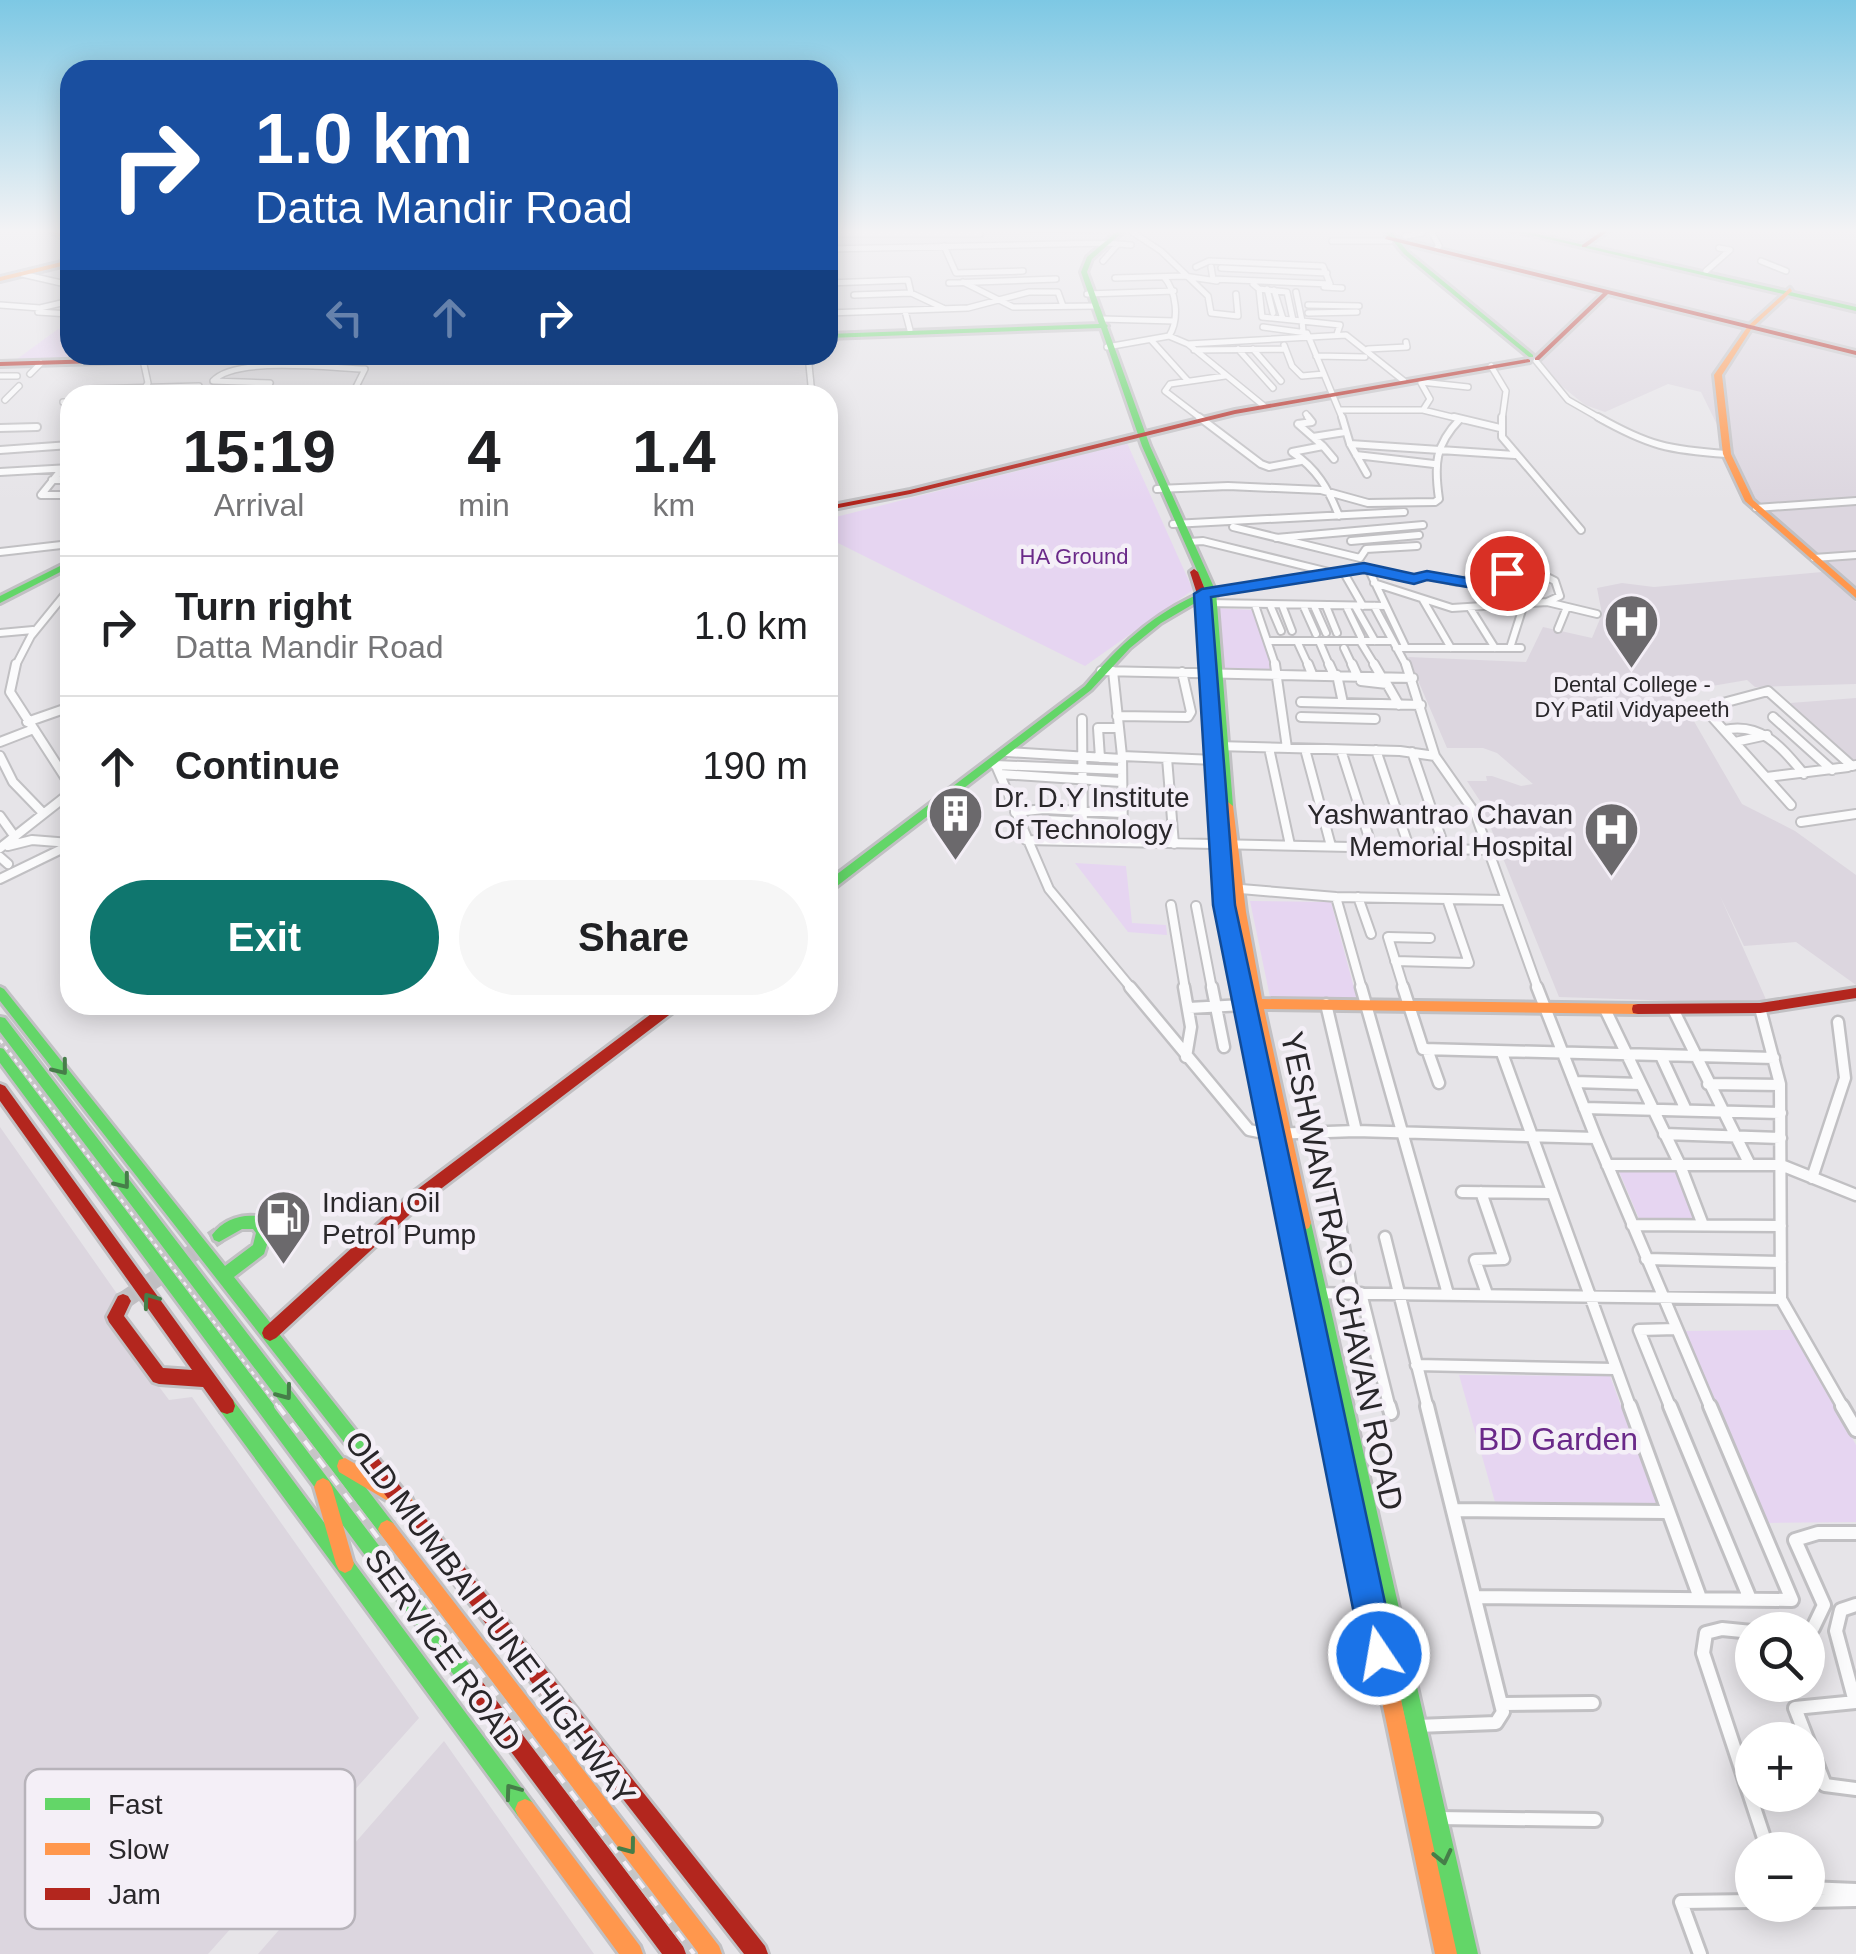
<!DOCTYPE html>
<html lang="en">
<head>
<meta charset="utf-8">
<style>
  body { margin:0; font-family:Arial,sans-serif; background:#f6f6f6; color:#202124; height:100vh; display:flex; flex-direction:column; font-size:38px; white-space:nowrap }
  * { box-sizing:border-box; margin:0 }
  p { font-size:32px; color:#757577 }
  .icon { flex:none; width:55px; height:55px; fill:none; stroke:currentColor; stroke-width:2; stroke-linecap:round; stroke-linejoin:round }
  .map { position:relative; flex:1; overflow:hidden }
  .panel { position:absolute; left:60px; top:385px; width:778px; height:630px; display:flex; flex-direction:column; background:#fff; border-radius:30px; box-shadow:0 5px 25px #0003 }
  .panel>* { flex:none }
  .banner { position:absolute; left:60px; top:60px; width:778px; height:305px; border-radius:30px; box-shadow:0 5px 25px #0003; background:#1a4fa0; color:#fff; overflow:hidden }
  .fabs { position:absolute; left:1735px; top:1612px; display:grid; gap:20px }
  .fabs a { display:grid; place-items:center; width:90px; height:90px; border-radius:50%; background:#fff; box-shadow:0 5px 25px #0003; font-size:50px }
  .pin { position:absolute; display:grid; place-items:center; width:85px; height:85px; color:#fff; margin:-42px; border:5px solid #fff; border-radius:50%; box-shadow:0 2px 10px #0007 }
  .me { position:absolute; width:110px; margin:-55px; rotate:348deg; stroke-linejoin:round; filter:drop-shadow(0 0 8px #0008) }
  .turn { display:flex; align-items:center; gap:35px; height:210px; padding:0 30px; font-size:45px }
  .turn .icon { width:130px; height:130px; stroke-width:2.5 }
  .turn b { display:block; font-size:70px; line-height:85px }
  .lanes { display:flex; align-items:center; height:95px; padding:0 30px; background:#0003; justify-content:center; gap:50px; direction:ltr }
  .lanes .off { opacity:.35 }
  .eta { display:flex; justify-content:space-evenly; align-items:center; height:170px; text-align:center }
  .eta b { font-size:60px; font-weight:700; line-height:70px }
  .button { display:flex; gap:20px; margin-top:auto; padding:20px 30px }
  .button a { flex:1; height:115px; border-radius:60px; background:#0f766e; color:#fff; font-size:40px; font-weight:700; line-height:115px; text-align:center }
  .button a+a { background:#f6f6f6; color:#202124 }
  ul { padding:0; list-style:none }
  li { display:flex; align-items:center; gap:30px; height:140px; padding:0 30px; border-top:2px solid #e0e0e0 }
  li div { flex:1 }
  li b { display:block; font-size:38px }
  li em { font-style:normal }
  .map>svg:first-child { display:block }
</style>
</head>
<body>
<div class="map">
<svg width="1856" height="1954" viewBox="0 0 1856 1954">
  <rect width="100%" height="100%" fill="#e6e4e8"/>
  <path fill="#dcd6df" d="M1388,229H1505L1856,310V587L1752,496L1701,392L1668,384L1605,412L1585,405L1559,384L1538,358L1482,317L1419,261Z
    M1523,229H1856V305Z
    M1822,572L1856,602V684L1755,687L1747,680L1677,692L1742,804L1795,831L1856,875V985L1796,942L1744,946L1720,896L1768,1004L1559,997L1480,801L1467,781H1487L1486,776H1492L1521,786L1533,784L1497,753L1483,748H1447L1408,657L1526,662L1543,627L1592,638L1602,614L1597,588L1622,583L1654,587Z
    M1856,698V768L1790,703Z
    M0,1127L120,1298L111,1306L108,1319L169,1400L192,1397L419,1718L208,1954H0Z
    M444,1741L594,1954H258Z"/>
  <path fill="#e6d5f1" d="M58,329L70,331V355H138L13,362Z
    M1127,443L1193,590L1085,666L828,538V519Z
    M1215,608L1253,610L1273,670L1219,671Z
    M1075,863L1126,866L1132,923L1166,925L1167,935L1128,932Z
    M1250,901L1331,902L1357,999L1270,997Z
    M1618,1169L1676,1170L1700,1222L1640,1221Z
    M1791,1330L1856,1445V1522L1766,1523L1682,1331Z
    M1459,1375L1610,1376L1657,1503L1495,1502Z"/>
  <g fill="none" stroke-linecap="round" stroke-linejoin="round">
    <path stroke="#c0bec2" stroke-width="18" stroke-dasharray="18 9" stroke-linecap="butt" d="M123,1301L219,1235"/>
    <defs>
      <path id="street-far4" d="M1025,229L1129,230L1161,251L1208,296L1211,313L1238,316L1236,294
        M1434,229L1432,233L1439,246L1436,249
        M828,232L980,234H828
        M1405,236L1422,233
        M1332,241H1390
        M1106,243L1131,245
        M944,246L956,273L1023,271
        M828,249L1106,243
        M1103,261L1117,245
        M1761,261L1786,271
        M1196,267L1209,261L1323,266L1330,284L1213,279L1211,267
        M1221,268L1327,273
        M1706,271L1730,250L1719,248
        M22,274L70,285
        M1164,277C1176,291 1180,319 1169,336
        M1115,278L1184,276L1217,281
        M963,282L1013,307L1097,306
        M828,283L908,280L911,293
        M949,283L1056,279
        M1253,284L1259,289L1262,317L1302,321L1303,331
        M1324,287L1342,288
        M1259,289L1287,292L1293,320
        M1267,289L1273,313
        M1274,290L1283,319
        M1296,292L1302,321L1340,325L1337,334
        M1087,294L1174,291
        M854,295L911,293L943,308
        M0,305L40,308L70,301
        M1308,305L1359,306
        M905,311L910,330
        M38,312L70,314
        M828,313L968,308L1029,292H1058L1063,306
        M1308,313L1357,312
        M1102,319L1174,321
        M1263,327L1307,333L1343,420
        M1152,341L1188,381
        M1188,344L1346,335L1404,381
        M1284,345L1292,366L1302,376L1324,374
        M1107,347L1169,336L1188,344L1264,406
        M1238,349L1273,388
        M1253,349L1281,381
        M1368,349L1407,347L1406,342
        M1194,350L1285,349
        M808,355L812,395
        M1316,356L1365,357
        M1536,361L1568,400L1603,420
        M1491,366L1506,391L1502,420
        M30,374L41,363
        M0,376H17
        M1421,382L1468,387
        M1421,383L1430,399L1423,410
        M90,389L199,386
        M140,395L148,383L143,360
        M263,395L270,383L213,381C235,356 330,368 365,369L352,395
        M5,400L19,386
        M63,402H70
        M1340,410H1423L1464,420
        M1306,414L1310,420
        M1203,420L1165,391L1170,384L1225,376"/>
      <path id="street-far3" d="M1199,417L1261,464L1269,467L1301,461
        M1342,417L1350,444L1367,474
        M1454,417L1500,428
        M1502,417V437L1581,530
        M1598,417C1649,446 1669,450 1727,454
        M1298,424L1323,446L1292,452C1317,469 1328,488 1339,516
        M1298,424L1312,422L1308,417
        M0,428L37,427
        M1313,437L1345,432
        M1350,444L1515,455
        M1323,446L1334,459
        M0,450L70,445
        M1356,455L1434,464
        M62,469L41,495H70
        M0,472L70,468
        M52,480H70
        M1157,489L1228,486L1321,490L1368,503L1435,502L1439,499C1434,464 1435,445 1460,419
        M1756,508L1856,501
        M1173,524L1404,512
        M1233,527L1360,558
        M1276,538L1423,525
        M1351,541L1419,535
        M1189,542L1203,541L1333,573
        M0,552L70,544
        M1360,558L1366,549L1417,546
        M1814,558L1856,555
        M1368,568L1406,648
        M1344,573L1363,606
        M1374,583L1452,608L1547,602L1597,614
        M1211,593L1364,568L1414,579L1427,575L1456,582L1515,573L1543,575L1555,581L1560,596L1547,602
        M1423,600L1451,648
        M1206,603L1386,606
        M1255,605L1276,667
        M1270,605L1281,631
        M1282,605L1292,631
        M1303,605L1316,634
        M1314,606L1326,633
        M1326,606L1337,633
        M1346,606L1361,637
        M1355,606L1375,641
        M1374,606L1407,667
        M1470,608L1495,648
        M1558,629L1567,607
        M0,633L33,630
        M1269,641H1392
        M1297,641L1309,667
        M1319,641L1330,667
        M1360,641L1376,667
        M1344,648L1353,667
        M1396,648H1521
        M1510,648L1524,604
        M15,667L31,636L70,588"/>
      <path id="street-far2" d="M16,664L10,692L70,785
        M1275,664L1287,748
        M1308,664L1312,674
        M1329,664L1334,675
        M1352,664L1357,675
        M1374,664L1381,676
        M1406,664L1435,756L1475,813L1538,989
        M1101,671L1413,678
        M1113,671L1122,756L1123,841
        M1337,675L1343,703
        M1361,681L1387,684L1399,705
        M1301,702L1421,705
        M1117,716L1188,717L1191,712L1182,672
        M1301,717L1375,719
        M1773,717L1832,770
        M1082,719L1083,839
        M27,722L70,707
        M1724,730C1762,722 1781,747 1804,774
        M0,742L31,730
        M1735,742L1767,735
        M1217,746L1400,751L1435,756
        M1269,748L1290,845
        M1305,749L1331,846
        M1341,750L1372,847
        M1376,750L1409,847
        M1007,752L1122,759
        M1412,752L1445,849
        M0,756L13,782L42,812
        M1122,756L1215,760
        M1100,758L1098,728H1119
        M1167,758L1174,844
        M994,761L1049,889L1132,989
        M995,765L1122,770
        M1000,774L1121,782
        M1767,777L1848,767
        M1791,805L1704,708L1768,691L1852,766L1856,765
        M1015,812L1044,809L1122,813
        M0,816L15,837
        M1046,820L1122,824
        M1801,822L1856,814
        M1026,840L1487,850
        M8,846L32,840L70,843
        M0,848L70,793
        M0,857L8,864
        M0,879L70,845
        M1229,888L1336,897L1504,900
        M1336,897L1362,989
        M1358,897L1371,934
        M1171,905L1185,989
        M1196,906L1212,989
        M1395,961L1469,963L1447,899
        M1404,989L1388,937L1430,938"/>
      <path id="street-far1" d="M1130,987L1249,1130L1269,1134L1356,1131L1596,1138
        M1184,987L1191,1027L1186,1057
        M1212,987L1224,1047
        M1361,987L1448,1294
        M1403,987L1423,1049L1774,1058
        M1537,987L1596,1138L1711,1409
        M1326,1004L1356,1131
        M1189,1008L1243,1005
        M1760,1008L1780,1084L1781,1299L1844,1409
        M1605,1009L1680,1165L1703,1225
        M1673,1009L1750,1165
        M1427,1049L1439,1083
        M1502,1053L1631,1409
        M1661,1056L1686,1110
        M1574,1082L1640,1084
        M1708,1084L1780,1085
        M1584,1108L1781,1113
        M1664,1134L1781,1138
        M1607,1165H1781L1856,1195
        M1812,1178L1845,1078L1838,1022
        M1462,1192L1550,1193
        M1481,1192L1504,1259L1475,1260L1487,1294
        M1339,1218L1352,1293
        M1632,1225L1781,1226
        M1385,1237L1428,1409
        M1646,1259L1781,1262
        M1302,1293L1781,1299
        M1361,1293L1390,1409
        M1416,1365L1614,1369
        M1671,1409L1639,1330L1676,1329"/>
      <path id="street" d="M1389,1406L1391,1413
        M1630,1406L1700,1598
        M1670,1406L1750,1599
        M1842,1406L1856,1430
        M1453,1510L1667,1512
        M1475,1597L1792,1600L1710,1406
        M1807,1630L1813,1628L1824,1605L1795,1540L1818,1533H1856
        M1752,1632L1722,1629L1706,1633L1703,1653L1768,1850
        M1855,1702L1836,1631L1841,1610L1856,1605
        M1856,1702L1795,1708L1825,1785L1856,1789
        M1503,1704L1593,1703
        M1417,1726L1496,1723L1503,1712L1427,1406
        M1437,1818L1595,1820
        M1808,1888L1856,1890
        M1808,1901L1856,1900
        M1700,1954L1681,1902L1752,1901"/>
      <path id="fast" d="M1120,229H1126L1092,259L1087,272L1106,324L1108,326L1107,327L1150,446L1216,592L1233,806L1228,810L1223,806L1207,596L1161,623L1130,648L1091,690L832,890L828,891V881L1085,686C1118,646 1157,610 1206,591L1142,446L1101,328L828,338V334L1099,324L1081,272L1087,257Z
        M1383,229H1389L1408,252L1533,355V357H1529L1404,254Z
        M1505,229H1514L1856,307V311Z
        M70,561V567L0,603V596Z
        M0,987L4,989L225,1266L253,1245L256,1233L253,1229H242L219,1242L214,1240L212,1235C224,1219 243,1213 262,1217L271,1232L264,1254L234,1277L373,1452L375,1458L373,1464L367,1466L361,1464L0,1001Z
        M0,1017L5,1018L393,1523L396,1529L393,1535L387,1538L381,1535L0,1032Z
        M0,1048L5,1049L476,1672L478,1679L476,1686L469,1688L462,1686L0,1063Z
        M1304,1216L1309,1218L1311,1223L1478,1954H1456L1297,1223L1299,1218Z
        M227,1398L233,1400L532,1802L535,1809L532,1816L525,1819L518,1816L221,1412L219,1406L221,1400Z"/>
      <path id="slow" d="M47,229H53L70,239V243Z
        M70,260V264L0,281V277Z
        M1790,288L1792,291L1752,328L1722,375L1731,454L1753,500L1856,590V598L1745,501L1723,454L1714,375L1748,326Z
        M1228,802L1233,806L1246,912L1262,999L1638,1004L1643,1005L1644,1009L1643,1013L1638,1014L1264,1009L1311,1223L1309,1228L1304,1230L1299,1228L1297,1223L1284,1168L1457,1954H1435L1257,1106L1259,1102L1264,1100L1269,1102L1271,1106L1251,1009L1245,1008L1244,1004L1249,999L1234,912L1223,806Z
        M345,1458L410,1495L413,1501L410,1507L404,1510L398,1507L339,1472L337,1466L339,1460Z
        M323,1478L329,1481L332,1487L354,1564L351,1570L345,1573L339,1570L336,1564L314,1487L317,1481Z
        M387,1520L393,1523L719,1946L722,1954H698L381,1535L378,1529L381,1523Z
        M525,1799L532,1802L640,1946L643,1954H619L518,1816L515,1809L518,1802Z"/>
      <path id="jam" d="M1605,229H1611L1586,247H1582V245Z
        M1387,236L1856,351V355L1608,294L1539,360H1535V358L1603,293L1385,239Z
        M229,355H300L297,357L0,366V362Z
        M1528,359L1530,360V362L1235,414L910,494L828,510V506L910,490L1235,410Z
        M1194,569L1198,572L1208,597L1230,905L1271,1106L1269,1110L1264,1112L1259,1110L1257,1106L1218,905L1198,597L1190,572Z
        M1856,988V998L1760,1013L1638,1014L1633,1013L1632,1009L1633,1005L1638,1004L1760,1003Z
        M663,1005H678L677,1009L421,1204L276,1338L270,1341L264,1338L262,1333L264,1328L411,1194Z
        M0,1084L5,1086L233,1400L235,1406L233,1412L227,1414L221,1412L203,1387L159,1384L153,1382L109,1322L107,1317L118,1296L123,1294L128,1296L131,1301L124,1316L163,1368L192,1370L0,1101Z
        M367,1450L373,1452L765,1946L768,1954H744L361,1464L359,1458L361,1452Z
        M469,1670L476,1672L683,1946L686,1954H662L462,1686L460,1679L462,1672Z"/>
    </defs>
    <use href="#street-far4" stroke="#c1c0c3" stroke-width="8"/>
    <use href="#street-far3" stroke="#c1c0c3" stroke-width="10"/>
    <use href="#street-far2" stroke="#c1c0c3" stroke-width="12"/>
    <use href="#street-far1" stroke="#c1c0c3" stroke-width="15"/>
    <use href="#street" stroke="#c1c0c3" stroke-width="18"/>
    <use href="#fast" stroke="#c1c0c3" stroke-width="6"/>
    <use href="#slow" stroke="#c1c0c3" stroke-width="6"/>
    <use href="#jam" stroke="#c1c0c3" stroke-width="6"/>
    <use href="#street-far4" stroke="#fbfbfc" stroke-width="5"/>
    <use href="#street-far3" stroke="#fbfbfc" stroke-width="6"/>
    <use href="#street-far2" stroke="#fbfbfc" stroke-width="8"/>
    <use href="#street-far1" stroke="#fbfbfc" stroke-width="10"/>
    <use href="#street" stroke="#fbfbfc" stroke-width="12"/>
    <use href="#fast" fill="#63d668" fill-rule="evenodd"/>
    <use href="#slow" fill="#ff974d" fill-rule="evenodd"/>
    <use href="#jam" fill="#b3261e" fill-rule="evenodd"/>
    <defs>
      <path id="rail-far1" d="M0,1040L280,1409"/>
      <path id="rail" d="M278,1406L694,1954"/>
    </defs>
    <use href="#rail-far1" stroke="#c6c5c6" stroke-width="5"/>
    <use href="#rail" stroke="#c6c5c6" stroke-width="8"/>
    <use href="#rail-far1" stroke="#f4eff7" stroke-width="2.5" stroke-dasharray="4" stroke-linecap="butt"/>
    <use href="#rail" stroke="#f4eff7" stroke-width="4" stroke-dasharray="11" stroke-linecap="butt"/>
  </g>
  <defs><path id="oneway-chevron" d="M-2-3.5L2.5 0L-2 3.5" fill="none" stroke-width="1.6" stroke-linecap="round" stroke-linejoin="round" transform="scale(2.5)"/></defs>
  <g stroke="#467e49">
    <use href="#oneway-chevron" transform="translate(61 1068) rotate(52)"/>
    <use href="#oneway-chevron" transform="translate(123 1182) rotate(52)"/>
    <use href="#oneway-chevron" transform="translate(150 1300) rotate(-126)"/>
    <use href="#oneway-chevron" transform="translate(285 1393) rotate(53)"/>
    <use href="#oneway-chevron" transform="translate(512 1791) rotate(-126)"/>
    <use href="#oneway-chevron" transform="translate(629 1847) rotate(53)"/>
    <use href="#oneway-chevron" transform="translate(1443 1857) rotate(77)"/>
  </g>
  <linearGradient id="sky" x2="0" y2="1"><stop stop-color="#7dc8e4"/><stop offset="0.46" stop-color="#f4f3f5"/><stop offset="1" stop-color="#f4f3f5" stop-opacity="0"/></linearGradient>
  <rect width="1856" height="502" fill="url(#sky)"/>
  <path fill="#1a73e8" stroke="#114b97" stroke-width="2.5" d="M1364,563L1414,574L1427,571L1467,578L1507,568L1515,573L1467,587L1427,580L1414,584L1364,573L1211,597L1235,905L1396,1654L1391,1666L1379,1671L1367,1666L1362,1654L1213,905L1194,594L1202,589Z"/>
  <defs>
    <symbol id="hospital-pin" viewBox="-11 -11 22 30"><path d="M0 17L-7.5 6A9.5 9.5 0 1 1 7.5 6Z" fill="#6b696c" stroke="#f4eff7"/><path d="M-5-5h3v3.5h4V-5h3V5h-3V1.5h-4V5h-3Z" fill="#fff"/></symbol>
    <symbol id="building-pin" viewBox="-11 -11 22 30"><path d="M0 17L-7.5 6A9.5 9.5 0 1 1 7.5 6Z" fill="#6b696c" stroke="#f4eff7"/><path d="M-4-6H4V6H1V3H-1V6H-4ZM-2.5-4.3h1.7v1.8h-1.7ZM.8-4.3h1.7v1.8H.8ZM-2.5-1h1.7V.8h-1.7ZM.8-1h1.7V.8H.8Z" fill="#fff"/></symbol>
    <symbol id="fuel-pin" viewBox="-11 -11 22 30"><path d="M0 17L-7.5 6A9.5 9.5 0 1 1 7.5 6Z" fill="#6b696c" stroke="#f4eff7"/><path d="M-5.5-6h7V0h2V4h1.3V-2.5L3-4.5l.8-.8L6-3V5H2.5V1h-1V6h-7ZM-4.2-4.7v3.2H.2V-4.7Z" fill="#fff"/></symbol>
  </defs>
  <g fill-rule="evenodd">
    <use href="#hospital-pin" x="1600" y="590" width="63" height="86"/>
    <use href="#building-pin" x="924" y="782" width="63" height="86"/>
    <use href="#hospital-pin" x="1580" y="798" width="63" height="86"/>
    <use href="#fuel-pin" x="252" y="1186" width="63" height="86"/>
  </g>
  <g text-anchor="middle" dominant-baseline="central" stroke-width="9" stroke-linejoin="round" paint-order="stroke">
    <g font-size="22" fill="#6a2989" stroke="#f4eff7">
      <text x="1074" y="556">HA Ground</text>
    </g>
    <g font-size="22" fill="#29272a" stroke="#f4eff7">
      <text x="1632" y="684">Dental College -<tspan x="1632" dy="25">DY Patil Vidyapeeth</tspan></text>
    </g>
    <g font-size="28" fill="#29272a" stroke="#f4eff7" text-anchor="start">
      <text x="994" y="797">Dr. D.Y Institute<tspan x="994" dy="32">Of Technology</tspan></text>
      <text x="1573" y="814" text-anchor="end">Yashwantrao Chavan<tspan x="1573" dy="32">Memorial Hospital</tspan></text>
      <text x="322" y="1202">Indian Oil<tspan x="322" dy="32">Petrol Pump</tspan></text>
    </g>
    <g font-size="32" fill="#29272a" stroke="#f4eff7">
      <text transform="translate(1342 1271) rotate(78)">YESHWANTRAO CHAVAN ROAD</text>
      <text transform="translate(490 1618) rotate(53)">OLD MUMBAI PUNE HIGHWAY</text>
      <text transform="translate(443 1650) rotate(54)">SERVICE ROAD</text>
    </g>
    <g font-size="32" fill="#6a2989" stroke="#f4eff7">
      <text x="1558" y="1439">BD Garden</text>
    </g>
  </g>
  <rect x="25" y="1769" width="330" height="160" rx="15" fill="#f4eff7" stroke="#b7b3ba" stroke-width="2.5"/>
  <rect x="45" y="1798" width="45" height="12" fill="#63d668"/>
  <rect x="45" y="1843" width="45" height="12" fill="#ff974d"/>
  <rect x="45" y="1888" width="45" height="12" fill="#b3261e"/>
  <g font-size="28" fill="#29272a">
    <text x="108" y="1814">Fast</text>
    <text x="108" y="1859">Slow</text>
    <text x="108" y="1904">Jam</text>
  </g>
</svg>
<div class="fabs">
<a><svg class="icon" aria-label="search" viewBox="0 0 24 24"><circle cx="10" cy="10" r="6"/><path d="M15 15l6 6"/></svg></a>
<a>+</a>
<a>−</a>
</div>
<div class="pin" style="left:1507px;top:573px;background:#d93025"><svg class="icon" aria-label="arrive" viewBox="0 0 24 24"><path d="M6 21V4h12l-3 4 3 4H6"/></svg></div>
<svg class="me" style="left:1379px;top:1654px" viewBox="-20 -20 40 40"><circle r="17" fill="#1a73e8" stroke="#fff" stroke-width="3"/><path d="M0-11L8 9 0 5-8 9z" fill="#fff"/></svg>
<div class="banner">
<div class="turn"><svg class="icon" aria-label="right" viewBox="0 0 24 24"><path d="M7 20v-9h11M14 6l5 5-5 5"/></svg><div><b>1.0 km</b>Datta Mandir Road</div></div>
<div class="lanes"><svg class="icon off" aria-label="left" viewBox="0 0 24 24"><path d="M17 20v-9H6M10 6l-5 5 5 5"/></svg><svg class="icon off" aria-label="ahead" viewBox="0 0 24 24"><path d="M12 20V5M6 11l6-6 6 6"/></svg><svg class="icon" aria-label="right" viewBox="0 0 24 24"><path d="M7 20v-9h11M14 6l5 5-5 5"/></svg></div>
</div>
<section class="panel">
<div class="eta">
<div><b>15:19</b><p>Arrival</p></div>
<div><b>4</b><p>min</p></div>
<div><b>1.4</b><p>km</p></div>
</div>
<ul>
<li><svg class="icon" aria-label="right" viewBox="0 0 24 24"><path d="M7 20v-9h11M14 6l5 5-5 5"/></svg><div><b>Turn right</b><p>Datta Mandir Road</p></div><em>1.0 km</em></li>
<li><svg class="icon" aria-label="ahead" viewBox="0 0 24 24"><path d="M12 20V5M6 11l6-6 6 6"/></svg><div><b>Continue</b></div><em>190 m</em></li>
</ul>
<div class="button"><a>Exit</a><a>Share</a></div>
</section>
</div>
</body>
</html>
